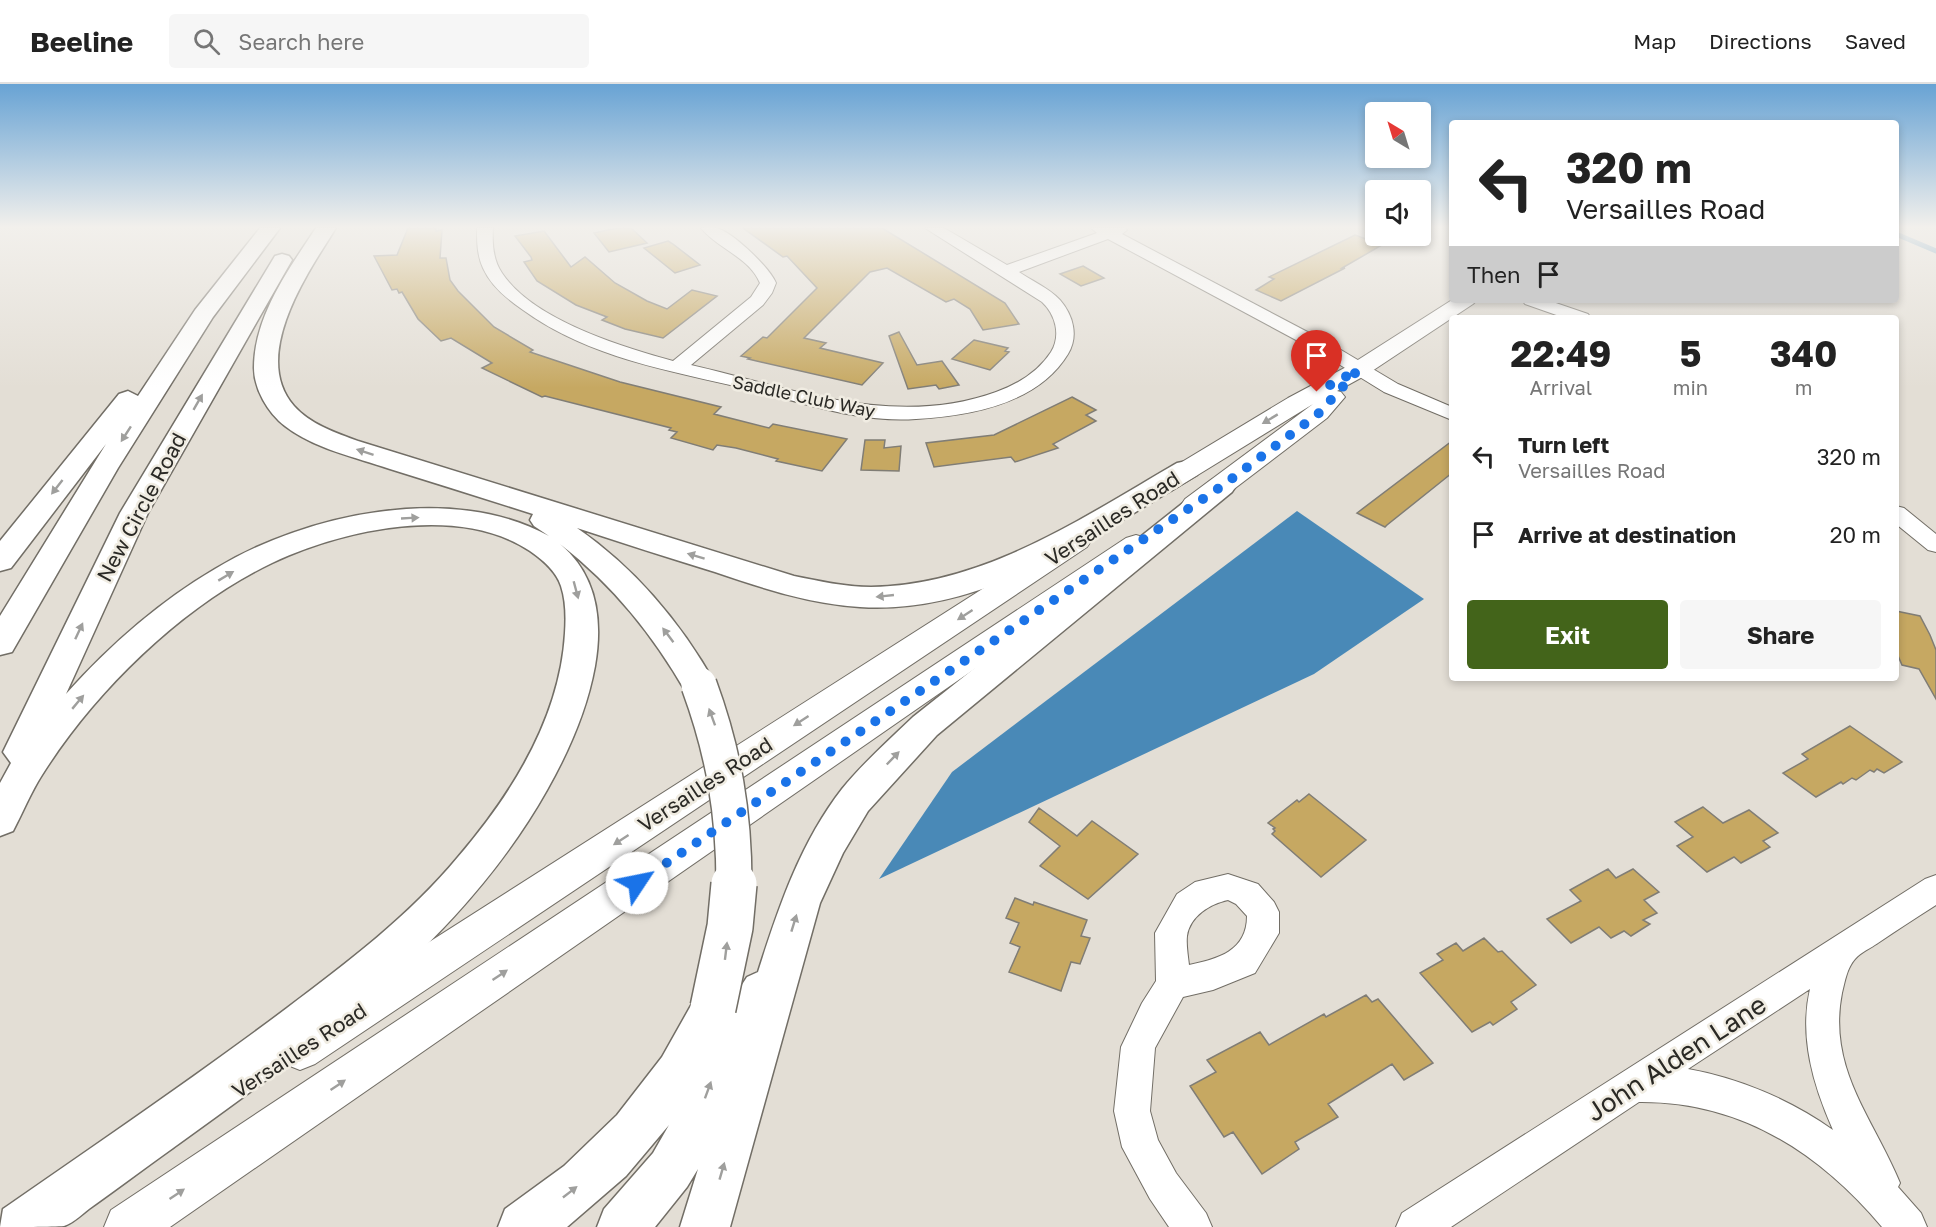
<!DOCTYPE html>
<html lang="en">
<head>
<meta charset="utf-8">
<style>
  body { margin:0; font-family:"Golos Text",sans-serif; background:#f6f6f6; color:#222; height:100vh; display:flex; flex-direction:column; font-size:22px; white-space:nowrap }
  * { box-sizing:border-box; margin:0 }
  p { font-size:20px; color:#767676 }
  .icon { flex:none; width:33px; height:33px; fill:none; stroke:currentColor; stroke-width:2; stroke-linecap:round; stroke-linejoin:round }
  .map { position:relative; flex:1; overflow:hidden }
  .side { position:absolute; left:1449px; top:231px; width:450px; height:366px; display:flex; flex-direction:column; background:#fff; border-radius:6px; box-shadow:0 3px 9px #0003 }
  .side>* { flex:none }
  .banner { position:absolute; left:1449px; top:36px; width:450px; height:183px; border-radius:6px; box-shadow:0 3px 9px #0003; background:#fff; color:#222; overflow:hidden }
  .needle { width:39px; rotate:322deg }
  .buttons { position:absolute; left:1365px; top:18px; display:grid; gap:12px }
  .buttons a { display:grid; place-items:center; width:66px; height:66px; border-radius:6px; background:#fff; box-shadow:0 3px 9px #0003; font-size:30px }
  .pin { position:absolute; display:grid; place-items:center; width:51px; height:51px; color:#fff; margin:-62px -26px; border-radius:50% 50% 50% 0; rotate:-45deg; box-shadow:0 0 6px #0007 }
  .pin .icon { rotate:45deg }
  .me { position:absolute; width:66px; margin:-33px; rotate:56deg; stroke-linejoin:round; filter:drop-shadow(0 0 4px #0008) }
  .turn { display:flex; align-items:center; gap:21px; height:126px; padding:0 18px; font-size:27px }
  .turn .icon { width:78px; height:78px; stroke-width:2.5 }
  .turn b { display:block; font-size:42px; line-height:51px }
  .then { display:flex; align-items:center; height:57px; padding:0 18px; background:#0003; gap:12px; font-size:22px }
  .eta { display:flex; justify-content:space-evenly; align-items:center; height:102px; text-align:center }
  .eta b { font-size:36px; font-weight:700; line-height:42px }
  .button { display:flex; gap:12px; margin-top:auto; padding:12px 18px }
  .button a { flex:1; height:69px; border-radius:6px; background:#43641a; color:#fff; font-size:24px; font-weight:700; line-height:69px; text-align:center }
  .button a+a { background:#f6f6f6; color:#222 }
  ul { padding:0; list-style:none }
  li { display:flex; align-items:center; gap:18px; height:78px; padding:0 18px }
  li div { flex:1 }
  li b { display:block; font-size:22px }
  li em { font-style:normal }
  header { display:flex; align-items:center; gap:36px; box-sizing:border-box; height:84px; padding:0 30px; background:#fff; border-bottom:2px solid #e0e0e0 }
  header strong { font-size:28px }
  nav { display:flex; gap:33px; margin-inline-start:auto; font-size:21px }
  .search { width:420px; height:54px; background:#f6f6f6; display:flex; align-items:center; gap:15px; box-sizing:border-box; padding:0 21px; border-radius:6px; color:#767676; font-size:22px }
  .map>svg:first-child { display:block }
</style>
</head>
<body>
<header>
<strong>Beeline</strong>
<div class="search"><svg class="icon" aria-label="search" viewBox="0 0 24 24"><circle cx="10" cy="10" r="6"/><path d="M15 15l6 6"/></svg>Search here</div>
<nav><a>Map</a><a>Directions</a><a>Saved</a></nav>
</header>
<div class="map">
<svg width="1936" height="1143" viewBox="0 0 1936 1143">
  <rect width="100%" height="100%" fill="#e3ded5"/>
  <path fill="#4989b7" d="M1297,427L1424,515L1314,590L879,795L952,688Z"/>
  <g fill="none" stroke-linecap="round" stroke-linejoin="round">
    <path stroke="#4989b7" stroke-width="5" d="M1896,150L1936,167"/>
  </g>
  <path fill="#c6a862" stroke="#807d75" stroke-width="1.5" d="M408,144H436V147L442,146L440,174H446L450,196L458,207L494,243L533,266L530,268L620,298L721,323L714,330L769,344L773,340L847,355L822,387L776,377L778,375L736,364L717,361L713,366L671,354L677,348L669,346L671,344L545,312L542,313L482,284L492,279L451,254L441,257L418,235L402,208L399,209L397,205L392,206L374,172L397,171Z
    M617,144H631L647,159L609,168L594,149Z
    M743,144H882L1005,219L1019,240L983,246L970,225L954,215L946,218L887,184L870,188L804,254L826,259L820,264L883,279L862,301L748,275L750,274L741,272L763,253L767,254L817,204L787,172L783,173Z
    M544,147L571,183L585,173L615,199L647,217L667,225L692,206L717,212L663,254L625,245L602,236L607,233L576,221L537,197L524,178L532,176L531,173L515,152Z
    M1355,151L1382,161L1342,184H1345L1281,217L1256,206L1274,195L1269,193Z
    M668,157L673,160L700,181L675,189L644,164Z
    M1083,182L1104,194L1081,202L1060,190Z
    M899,248L917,281L942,277L959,301L939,305L936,301L908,305L889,252Z
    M974,256L1008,264L1005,267L1009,268L990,286L952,275Z
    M1072,313L1096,326L1086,331L1096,337L1053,360L1058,364L1015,378L1011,373L934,383L926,359L994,351Z
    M865,356H885L884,364L901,362L899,387L861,386Z
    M1452,357V389L1387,441L1385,443L1357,429Z
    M1896,527L1920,532L1930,551L1936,566V615L1919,585L1902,581L1896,567Z
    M1850,642L1902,678L1884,689L1877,685L1874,688L1870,686L1856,696L1852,694L1843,700L1841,698L1816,713L1783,689L1808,675L1802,670Z
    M1309,710L1366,756L1321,793L1272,750L1275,747L1273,745L1275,744L1268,739L1297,716L1299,718Z
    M1703,723L1723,739L1749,726L1778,749L1763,757L1770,763L1741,779L1734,773L1707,788L1677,762L1693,753L1675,738Z
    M1039,724L1077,752L1092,737L1138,770L1088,815L1040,782L1060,762L1029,738Z
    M1608,785L1616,794L1633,785L1659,808L1644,816L1657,829L1643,836L1650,840L1631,852L1624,847L1611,854L1599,843L1571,859L1547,835L1581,817L1570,806Z
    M1015,814L1033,821L1034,818L1087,836L1081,852L1090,854L1080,880L1071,878L1061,907L1009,888L1020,863L1010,859L1019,839L1006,834Z
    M1484,854L1498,868L1502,867L1536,901L1511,918L1517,925L1493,941L1490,938L1472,948L1420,889L1443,876L1437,870L1456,859L1463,867Z
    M1366,911L1372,918L1378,915L1433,979L1404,996L1392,980L1328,1020L1338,1033L1295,1058L1299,1065L1262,1090L1233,1048L1224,1053L1190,1002L1216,988L1207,976L1260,948L1269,961L1324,930L1326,933Z"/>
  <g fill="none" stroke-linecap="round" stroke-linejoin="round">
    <defs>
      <path id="minor" d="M477,144H493C492,159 493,176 502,189C533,236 622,263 673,277L751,213L760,199C749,173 718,165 701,144C706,144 712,143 716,144C732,147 770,184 776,199L772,209L763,221L691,281C791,304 894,345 996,308C1018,300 1038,288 1051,268C1061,252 1056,231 1042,218L925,144H944L1007,181L1097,149L1091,144H1125L1127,146L1122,150L1336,263L1398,300L1452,323V336L1384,308L1324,271L1108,155L1019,188C1032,197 1049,204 1060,216C1073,231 1079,252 1068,270C1038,320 970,332 916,335C858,339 804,319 748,305C671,287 589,274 523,226C507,215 491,202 483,184C477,171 477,158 477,144Z
        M1522,216H1547L1588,230L1591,234H1565L1525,220Z
        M1896,422L1904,424L1936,450V468L1928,466L1896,440Z
        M1228,790L1258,800L1274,818L1279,828V849L1255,889L1213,906L1183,913L1155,964L1150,1027L1158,1056L1176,1089L1206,1129L1212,1143H1169L1150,1115L1122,1063L1114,1027L1121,963L1142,919L1156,897L1155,849L1177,810L1195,798ZM1228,816L1236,820L1247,832C1247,867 1218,875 1189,881C1188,872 1186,861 1187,852C1190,832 1210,820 1228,816Z
        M1936,791V821C1917,833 1897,846 1878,859C1871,864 1861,868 1855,875C1847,884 1845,897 1842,909C1827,985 1874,1035 1900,1099L1898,1103L1921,1129L1927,1143H1882C1819,1068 1740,1017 1639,1018L1451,1143H1396L1402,1129L1925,795ZM1810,905C1799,953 1813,1001 1833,1046C1791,1016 1739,994 1688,985Z"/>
      <path id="major" d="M1452,216H1477L1473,220L1366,291L1337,307L1341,308L1345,313L1327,334L1205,427L1195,429L1185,427L1181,421L1185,415L1313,320L1170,408L1161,410L1152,408L1148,402L1152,396L1288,314L1350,281Z
        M1077,448L1087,451L1091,457L1087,463L315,980L300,986L285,980L278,965L285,950L1067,451Z
        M1136,451L1146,454L1150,460L1146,466L170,1143H104L111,1126L1126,454Z"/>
      <path id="highway" d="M260,144H280L213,233L118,384L12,568L0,571V532L106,360L11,484L0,487V457L119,310L128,307L138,312L195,226Z
        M316,144H336C308,188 250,272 294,322C310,340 336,349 358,357L794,492C819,497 845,503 871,503C985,501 1082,434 1177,379L1187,377L1197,379L1201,385L1197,391C1095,451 985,531 860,523C810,520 762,504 715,488C669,474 623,459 577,444C636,485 681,539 716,601L711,610L699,613L687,610C653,551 614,502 560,460C597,491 603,536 595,582C587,626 569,667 547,706C461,859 313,963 173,1064C146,1083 120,1103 93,1122C84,1128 74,1139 64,1142C54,1143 13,1143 0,1143L3,1125C98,1059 194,994 287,924C348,878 409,832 458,773C512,710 560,634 565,549C566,534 566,517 561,502C556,487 543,476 530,467C459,420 345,445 272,479C182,522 95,607 42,691C31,708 23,728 13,747L0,752V699L11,679L3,668L120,429L275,172L282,170L289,172L292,176L148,429L66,610C110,561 159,518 215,485C305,430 452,398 549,452L534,442L530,436L533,430C486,415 438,400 390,385C355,373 315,365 285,342C268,329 254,305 254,284C254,232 289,185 316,144Z
        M1222,394L1232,396L1236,402L1232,408L937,651L868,727L843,769L820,819L730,1143H680L698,1085L687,1103L655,1143H597L604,1125L653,1069L669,1041L626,1092L567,1143H498L505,1125L564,1082L617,1031L662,973L698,909L713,903L728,909L732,916L747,893L758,888C778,825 800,759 842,705C863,679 889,656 913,633L1212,396Z"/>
    </defs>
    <use href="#minor" stroke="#726e66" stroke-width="2"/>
    <use href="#major" stroke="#726e66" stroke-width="2"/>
    <use href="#highway" stroke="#726e66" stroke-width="3"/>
    <use href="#minor" fill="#fff" fill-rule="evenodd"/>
    <use href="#major" fill="#fff" fill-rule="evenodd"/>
    <use href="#highway" fill="#fff" fill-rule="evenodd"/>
    <defs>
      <path id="highway-bridge-far1" d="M699,601C724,669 734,729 734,801"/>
      <path id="highway-bridge" d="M713,924L730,843L734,800"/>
    </defs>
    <use href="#highway-bridge-far1" stroke="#726e66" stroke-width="38" stroke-linecap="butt"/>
    <use href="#highway-bridge" stroke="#726e66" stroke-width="48" stroke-linecap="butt"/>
    <use href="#highway-bridge-far1" stroke="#fff" stroke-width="35"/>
    <use href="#highway-bridge" stroke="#fff" stroke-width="45"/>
  </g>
  <defs><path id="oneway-solid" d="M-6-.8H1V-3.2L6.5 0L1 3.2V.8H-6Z" transform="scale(1.5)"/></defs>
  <g fill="#9f9f9d">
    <use href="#oneway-solid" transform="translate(198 318) rotate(-60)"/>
    <use href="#oneway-solid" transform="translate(1270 335) rotate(149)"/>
    <use href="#oneway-solid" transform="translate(126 350) rotate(123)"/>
    <use href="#oneway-solid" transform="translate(365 368) rotate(-162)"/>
    <use href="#oneway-solid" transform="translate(57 403) rotate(128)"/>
    <use href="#oneway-solid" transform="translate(410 434) rotate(-3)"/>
    <use href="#oneway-solid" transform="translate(696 472) rotate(-163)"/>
    <use href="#oneway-solid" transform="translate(226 492) rotate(-31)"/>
    <use href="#oneway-solid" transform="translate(576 506) rotate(75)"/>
    <use href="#oneway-solid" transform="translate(885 512) rotate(174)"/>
    <use href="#oneway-solid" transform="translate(965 531) rotate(147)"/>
    <use href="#oneway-solid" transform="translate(79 547) rotate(-65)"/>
    <use href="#oneway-solid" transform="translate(668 551) rotate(-127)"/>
    <use href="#oneway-solid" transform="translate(78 618) rotate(-50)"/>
    <use href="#oneway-solid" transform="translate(712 633) rotate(-110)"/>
    <use href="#oneway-solid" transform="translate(801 637) rotate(147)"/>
    <use href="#oneway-solid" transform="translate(893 674) rotate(-46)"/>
    <use href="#oneway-solid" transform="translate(621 756) rotate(147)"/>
    <use href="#oneway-solid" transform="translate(794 839) rotate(-73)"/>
    <use href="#oneway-solid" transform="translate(726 867) rotate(-83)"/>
    <use href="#oneway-solid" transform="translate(500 891) rotate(-34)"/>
    <use href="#oneway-solid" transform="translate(338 1001) rotate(-34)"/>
    <use href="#oneway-solid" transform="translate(708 1006) rotate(-70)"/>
    <use href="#oneway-solid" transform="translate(722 1087) rotate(-74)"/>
    <use href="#oneway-solid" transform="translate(570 1108) rotate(-38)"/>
    <use href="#oneway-solid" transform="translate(177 1110) rotate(-34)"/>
  </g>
  <linearGradient id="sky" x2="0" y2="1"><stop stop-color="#68a3d4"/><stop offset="0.47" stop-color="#f2f0ec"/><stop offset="1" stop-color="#f2f0ec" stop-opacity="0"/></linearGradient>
  <rect width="1936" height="304" fill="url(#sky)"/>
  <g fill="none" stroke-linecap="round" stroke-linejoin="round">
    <path stroke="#1a73e8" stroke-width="10" stroke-dasharray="0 18" d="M637,799L1222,402L1318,330L1358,286L1317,308"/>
  </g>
  <g text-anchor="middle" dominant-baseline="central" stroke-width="5" stroke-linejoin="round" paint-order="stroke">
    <g font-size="18" fill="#2a2925" stroke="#f0ece2">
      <text transform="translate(804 312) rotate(12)">Saddle Club Way</text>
    </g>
    <g font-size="21" fill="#2a2925" stroke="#f0ece2">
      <text transform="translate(141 423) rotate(-62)">New Circle Road</text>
      <text transform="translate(1112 434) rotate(-33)">Versailles Road</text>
      <text transform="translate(705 700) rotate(-33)">Versailles Road</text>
      <text transform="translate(299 966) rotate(-33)">Versailles Road</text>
    </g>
    <g font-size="26" fill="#2a2925" stroke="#f0ece2">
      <text transform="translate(1676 974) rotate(-33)">John Alden Lane</text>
    </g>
  </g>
</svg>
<div class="buttons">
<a><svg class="needle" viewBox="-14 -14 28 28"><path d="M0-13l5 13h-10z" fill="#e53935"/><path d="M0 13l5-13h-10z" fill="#767676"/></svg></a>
<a><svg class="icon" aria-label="sound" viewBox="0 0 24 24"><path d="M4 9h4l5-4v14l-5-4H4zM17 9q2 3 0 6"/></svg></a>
</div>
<div class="pin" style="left:1317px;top:308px;background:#d93025"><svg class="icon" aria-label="arrive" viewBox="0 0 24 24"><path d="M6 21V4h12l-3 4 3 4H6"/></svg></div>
<svg class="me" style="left:637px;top:799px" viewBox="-20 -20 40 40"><circle r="19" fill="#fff"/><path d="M0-13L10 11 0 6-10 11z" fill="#1a73e8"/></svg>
<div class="banner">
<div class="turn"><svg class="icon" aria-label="left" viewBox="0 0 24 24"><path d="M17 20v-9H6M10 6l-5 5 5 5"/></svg><div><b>320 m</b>Versailles Road</div></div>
<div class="then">Then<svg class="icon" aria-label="arrive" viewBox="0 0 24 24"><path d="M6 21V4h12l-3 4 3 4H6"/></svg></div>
</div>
<section class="side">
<div class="eta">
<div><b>22:49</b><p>Arrival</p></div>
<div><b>5</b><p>min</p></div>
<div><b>340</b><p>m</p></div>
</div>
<ul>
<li><svg class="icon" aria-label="left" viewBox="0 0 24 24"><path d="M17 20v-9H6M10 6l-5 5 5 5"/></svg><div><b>Turn left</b><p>Versailles Road</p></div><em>320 m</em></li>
<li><svg class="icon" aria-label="arrive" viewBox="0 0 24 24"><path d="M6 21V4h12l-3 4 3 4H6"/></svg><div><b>Arrive at destination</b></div><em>20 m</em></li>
</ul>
<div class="button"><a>Exit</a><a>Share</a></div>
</section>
</div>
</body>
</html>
